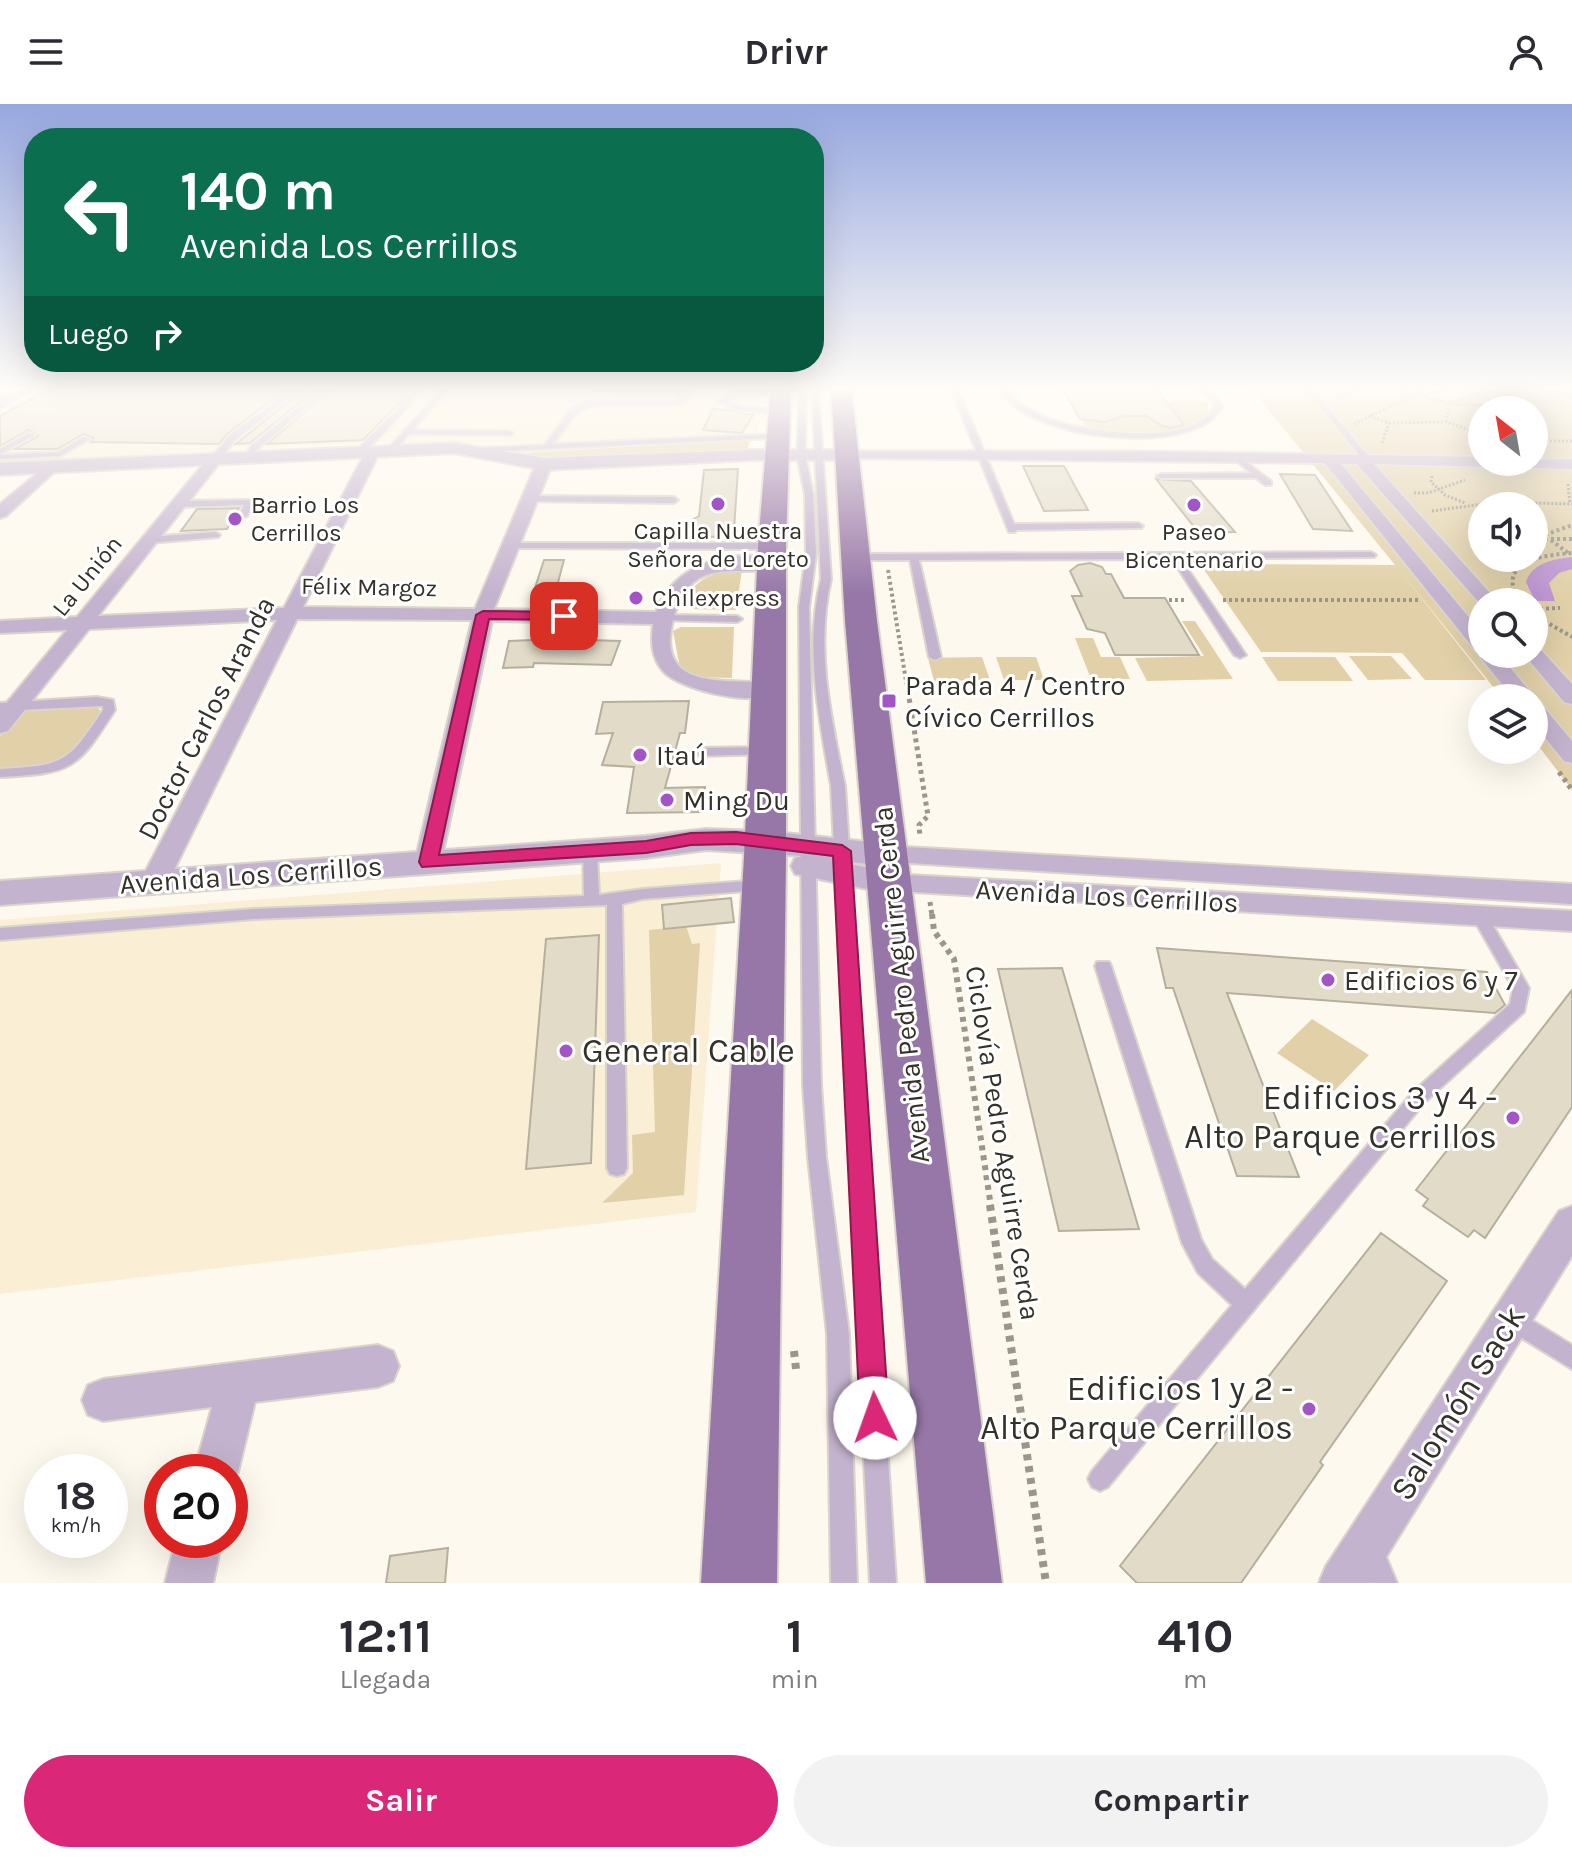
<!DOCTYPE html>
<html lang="es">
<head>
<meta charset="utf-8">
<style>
  body { margin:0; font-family:Karla,sans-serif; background:#f2f2f3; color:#2b2b33; height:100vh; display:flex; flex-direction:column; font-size:30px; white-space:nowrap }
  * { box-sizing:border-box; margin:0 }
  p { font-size:26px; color:#7c7c81 }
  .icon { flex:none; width:44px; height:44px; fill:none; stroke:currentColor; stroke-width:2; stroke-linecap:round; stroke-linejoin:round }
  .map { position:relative; height:1479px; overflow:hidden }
  .sheet { display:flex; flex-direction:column; background:#fff; flex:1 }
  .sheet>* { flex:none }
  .top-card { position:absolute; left:24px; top:24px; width:800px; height:244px; border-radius:32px; box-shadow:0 8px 32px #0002; background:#0b6e4f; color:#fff; overflow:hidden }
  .needle { width:52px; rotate:329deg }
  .fabs { position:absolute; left:1468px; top:292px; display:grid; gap:16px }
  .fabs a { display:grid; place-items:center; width:80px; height:80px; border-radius:50%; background:#fff; box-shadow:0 8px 32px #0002; font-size:40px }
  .speed { position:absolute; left:24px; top:1350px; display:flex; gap:16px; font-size:40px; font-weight:700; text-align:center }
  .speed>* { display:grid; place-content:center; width:104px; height:104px; border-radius:50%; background:#fff; box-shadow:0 8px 32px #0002; line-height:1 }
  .speed small { font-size:20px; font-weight:400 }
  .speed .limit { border:12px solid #d22; background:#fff; color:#111 }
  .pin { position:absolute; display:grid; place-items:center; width:68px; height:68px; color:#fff; margin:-34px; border-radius:16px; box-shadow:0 4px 12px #0006 }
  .me { position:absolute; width:88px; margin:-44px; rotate:357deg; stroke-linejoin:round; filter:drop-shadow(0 0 6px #0008) }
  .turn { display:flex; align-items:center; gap:28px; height:168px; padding:0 24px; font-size:36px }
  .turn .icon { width:104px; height:104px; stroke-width:2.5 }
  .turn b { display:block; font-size:56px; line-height:68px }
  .then { display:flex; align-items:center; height:76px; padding:0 24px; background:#0003; gap:16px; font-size:30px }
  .eta { display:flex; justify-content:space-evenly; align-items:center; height:136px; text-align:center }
  .eta b { font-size:48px; font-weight:700; line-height:56px }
  .button { display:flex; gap:16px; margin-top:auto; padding:16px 24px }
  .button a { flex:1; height:92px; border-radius:48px; background:#db2777; color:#fff; font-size:32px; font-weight:700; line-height:92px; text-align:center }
  .button a+a { background:#f2f2f3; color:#2b2b33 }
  header { display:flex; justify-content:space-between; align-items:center; height:104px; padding:0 24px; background:#fff; font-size:36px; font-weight:700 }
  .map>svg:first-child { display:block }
</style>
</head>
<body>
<header><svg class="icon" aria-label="menu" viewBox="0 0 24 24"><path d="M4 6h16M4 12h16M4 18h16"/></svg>Drivr<svg class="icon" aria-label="person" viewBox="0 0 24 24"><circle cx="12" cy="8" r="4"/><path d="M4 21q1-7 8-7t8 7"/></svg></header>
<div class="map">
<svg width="1572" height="1479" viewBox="0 0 1572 1479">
  <rect width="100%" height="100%" fill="#fef9ee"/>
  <path fill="#faefd4" d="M43,282H766L758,330L560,340L384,338L0,358V306Z
    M721,759L696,1108L0,1190V816Z"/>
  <path fill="#e1d0a8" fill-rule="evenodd" d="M1249,282H1572V686L1534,636V594H1502L1397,463L1486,576H1425L1402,549L1261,548L1200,460L1395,461ZM1482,306H1534V358H1482ZM1482,402H1534V454H1482ZM1482,498H1534V550H1482Z
    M1186,295L1208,299V310C1178,336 1121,329 1085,322L1082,316L1105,318L1116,315L1115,312H1149L1165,323L1181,318L1167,299Z
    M750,336L746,350L551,358L504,350Z
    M742,466L736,506L691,505L683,498C699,472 713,468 742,466Z
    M1182,517H1195L1233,575L1147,577L1135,554L1204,552Z
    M681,523H734L732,574L697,573L680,564L673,527Z
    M1075,534H1093L1101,553H1120L1130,575H1091Z
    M1349,552H1391L1412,575L1368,576Z
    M982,553L990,576L934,577L928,554Z
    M996,553H1036L1044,576H1004Z
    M1262,553H1335L1353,577H1278Z
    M96,602L102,608L70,654L53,661L0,664V632L21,606Z
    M686,822L692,840L700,839L684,1091L602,1099L633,1069L632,1031L655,1028L649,826Z
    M1312,915L1369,951L1334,987L1277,949Z"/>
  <path fill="#bf97d3" d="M1572,453V465L1559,469L1549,479L1555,497H1535L1526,478C1532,459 1554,455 1572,453Z"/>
  <path fill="#e2dbc8" stroke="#b6af9d" stroke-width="2" d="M55,282H290L227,330L219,340L91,338L93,334L84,330L57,345H15L38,332L29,326L0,342V312Z
    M335,282H423L412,293H405L363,336L267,340Z
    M1061,282H1154L1184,321L1171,324L1162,322L1147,312H1124L1105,318L1080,315Z
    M307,283H318L250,339L236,340Z
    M713,305L728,306L753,311L742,329L703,326Z
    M1023,362H1064L1088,406L1044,407Z
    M738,365L734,426L723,431L695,436L683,421L699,412L704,366Z
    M1280,370L1315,371L1352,427L1313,425Z
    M1156,375L1191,377L1235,428L1199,429Z
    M239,404L227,425L181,427L197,405Z
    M544,456H564L554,493H532Z
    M1090,459L1102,463L1106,470H1111L1124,494H1165L1199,551H1115L1105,529L1087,525L1072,492H1082L1070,467L1078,461Z
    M557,535L620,537L611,561L534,559L533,563L503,564L509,537Z
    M689,597L685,629H680L665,684L705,683L704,708L627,709L634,663L602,661L613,629L596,630L603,598Z
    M731,794L734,818L664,825L662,801Z
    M599,831L591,1059L526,1065L546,835Z
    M1157,844L1487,868L1505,901L1495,909L1227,889L1299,1073L1237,1072L1173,884H1166Z
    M1062,864L1139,1125L1059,1127L998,865Z
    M1572,886V1003L1485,1134L1474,1126L1468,1133L1423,1102L1428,1095L1416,1086Z
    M1381,1129L1447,1177L1320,1358L1323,1361L1241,1479H1137L1120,1462Z
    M448,1444L445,1479H386L390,1452Z"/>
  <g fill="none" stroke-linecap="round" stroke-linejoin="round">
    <defs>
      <path id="service" d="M296,282H304L235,336L218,357H212V353L229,332Z
        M324,282H332L256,346L251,356H245L250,343Z
        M444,282H451L413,326L509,327L513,329L512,331L409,330L393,349H387L386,347Z
        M800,282H806L805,351L813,390L816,449L809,503L821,981L826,1053L849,1230L857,1479H831L827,1230L808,1053L803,981L799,503L806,449L805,390L797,351Z
        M812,282H818L831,475C815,544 831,614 845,682L896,1479H870L831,682C819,613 804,544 821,475Z
        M950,282H957L1014,420L1138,419L1143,422L1141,424L1016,426L1015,428H1009Z
        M1004,282H1011L1009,289C1021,300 1034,309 1050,315C1086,328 1169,339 1202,316C1207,313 1211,307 1215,303L1209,293L1195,282C1209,282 1215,292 1223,303C1218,309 1212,317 1205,320C1160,346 1062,333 1019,306C1013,302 1007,295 1001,289Z
        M1303,282H1310L1367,351L1364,357H1358L1359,351L1353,343Z
        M598,284L686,287L690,289L684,300L676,301L589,302L575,311L553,340L777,330L781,332L777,334L479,348L475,346L479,344L545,341L569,307L584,298L676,297L681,291L596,287Z
        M773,286L783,288L780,290L741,291L726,298L741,303L778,306L782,308L781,310L740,307L717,298C733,285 753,285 773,286Z
        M407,295L414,297L363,350H357V346Z
        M28,329L35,331L0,350V345Z
        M83,333L90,335L60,352L0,355V351L58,348Z
        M1237,351L1271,377V381H1265L1256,374H1161L1157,372L1161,370L1251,369L1234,355L1233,353Z
        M529,392L674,393L678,396L674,399L526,397L525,395Z
        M253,396L254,398L247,412L244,413L240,410L244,401L178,403L174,400L178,397Z
        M215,428L220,431L218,433L149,439L144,436L149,433Z
        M509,439H772L777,442L772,445L506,444V440Z
        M1371,448L1376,451L1374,453L1181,455L1246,551L1240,554L1234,551L1172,455L919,456L941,553L935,556L929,553L910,456H856L851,453L856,450Z
        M663,511L737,512L742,515L737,518L659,516L658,514Z
        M97,593L113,596L115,606C76,667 72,669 0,673V665C65,661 67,660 103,606V602L0,607V599Z
        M767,643L771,644L773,647L771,650L696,652L690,648L696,644Z
        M590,742L597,747L599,791L643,785L760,776L767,781L760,786L643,795L622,800L627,1064L624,1070L617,1072L610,1070L607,1064V801L254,815L0,836V824L254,805L584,792L583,747Z
        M1480,807L1485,808L1529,884L1524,908L1425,998L1108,1383L1100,1387L1092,1383L1088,1375L1092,1367L1232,1201L1198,1169L1182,1139L1095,862L1097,858H1109L1111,862L1201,1135L1212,1155L1245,1185L1413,988L1510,900L1513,884L1472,812L1475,808Z
        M1512,1204L1572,1241V1265L1504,1223L1501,1215L1504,1207Z
        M1372,1437L1381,1441L1397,1479H1371L1359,1450L1363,1441Z"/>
      <path id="pedestrian" d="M1528,282H1545L1572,291V297Z"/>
      <path id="minor" d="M23,282H39L0,304V295Z
        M373,343L380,347L303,503L475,505L536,360L544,355L552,360L494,505L656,508C674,459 730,444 778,456L781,460L778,464C736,474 694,450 675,509C645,606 762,563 780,586C764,606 679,586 663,567C651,553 651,537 653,520L492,517L441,758L437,764L428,767L419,764L415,758L472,516L297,515L168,778L164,785L154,787L144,785L140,778L277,516L89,525L8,627L0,629V607L67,526L0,529V517L77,513L210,352L215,351L222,355L220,358L98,512L284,504L366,347Z
        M846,347H1118L1482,353V358L1572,355V365L1374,360L1498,498H1482V502L1357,360H1341L1482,529V550H1499L1535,594H1513L1481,554L1479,547L1475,546L1325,359L841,354V348Z
        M51,358L56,360V366L6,412L0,414V400Z
        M1534,544L1541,546L1572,580V600L1564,598L1524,550H1534Z
        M1534,599L1542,601L1572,637V659L1564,657L1534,620Z
        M887,742L1572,780V800L878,757L874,751L878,745Z
        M891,770L1572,807V827L881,786L877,779L881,772Z
        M1572,1102V1152L1370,1479H1319L1326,1462L1559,1107Z
        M378,1241L393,1247L399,1262L393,1277L378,1283L255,1298L238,1368L230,1384V1368H194L212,1303L103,1317L88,1311L82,1296L88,1281L103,1275Z
        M176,1436H222L213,1479H165Z"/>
      <path id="tertiary" d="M454,339L544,354L752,346H846L855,351L846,356H752L544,366L454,349L0,371V359Z
        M706,725L766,727L887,740L898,743L903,751L898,759L887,762L830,756L903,771L908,779L903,787L891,790L795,770L791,762L795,754L803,752L706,746L646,754L0,801V777L646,732Z"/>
      <path id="primary" d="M771,282H791L786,442V753L777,1479H701L744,753L758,442Z
        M831,282H851L877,517L1002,1479H926L845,517Z"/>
    </defs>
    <use href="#service" stroke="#dad5cb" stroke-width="4"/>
    <use href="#pedestrian" stroke="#dad5cb" stroke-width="4"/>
    <use href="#minor" stroke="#dad5cb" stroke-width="4"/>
    <use href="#tertiary" stroke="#dad5cb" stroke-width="4"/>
    <use href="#primary" stroke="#dad5cb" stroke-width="4"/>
    <path stroke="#9a968d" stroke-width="3" stroke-dasharray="2 2" stroke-linecap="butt" d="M1394,283L1449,300L1490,302
      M1362,284L1395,282
      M1425,291L1455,282
      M1336,295L1364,282
      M1450,299L1507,282
      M1370,312L1389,319L1446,318L1482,330
      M1446,318L1449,300
      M1354,320L1433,282
      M1534,337H1572
      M1382,339L1389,319
      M1432,372L1431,378L1445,391L1465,399
      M1568,380L1570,400
      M1414,389H1428L1465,376
      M1432,407L1498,398L1572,400"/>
    <path stroke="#9a968d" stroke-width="4" stroke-dasharray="3 3" stroke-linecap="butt" d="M1534,435L1572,421
      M1539,435H1572
      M1551,436L1568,449
      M888,466L908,589
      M1169,496H1185
      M1223,496H1421
      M1520,498C1494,458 1542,451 1572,449
      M1534,505L1560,504
      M1534,511L1572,533"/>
    <path stroke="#9a968d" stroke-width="5" stroke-dasharray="4 4" stroke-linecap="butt" d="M908,587L928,712L919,721L920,733
      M1559,668L1572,686
      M930,798L932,812"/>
    <path stroke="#9a968d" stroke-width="6" stroke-dasharray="5 5" stroke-linecap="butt" d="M932,810L934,827L954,855L991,1103"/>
    <path stroke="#9a968d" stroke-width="8" stroke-dasharray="6 6" stroke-linecap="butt" d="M990,1101L1046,1479
      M794,1247L796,1265"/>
    <use href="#service" fill="#c4b3ce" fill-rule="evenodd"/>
    <use href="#pedestrian" fill="#c4b3ce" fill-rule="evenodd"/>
    <use href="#minor" fill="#c4b3ce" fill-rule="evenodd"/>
    <use href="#tertiary" fill="#c4b3ce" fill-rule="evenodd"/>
    <use href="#primary" fill="#9777a7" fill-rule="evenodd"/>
  </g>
  <linearGradient id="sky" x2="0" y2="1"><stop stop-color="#97a8e0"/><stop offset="0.58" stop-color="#fffcf7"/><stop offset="1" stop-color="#fffcf7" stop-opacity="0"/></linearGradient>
  <rect width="1572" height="490" fill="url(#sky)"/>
  <path fill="#db2777" stroke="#8e194d" stroke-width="2" d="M483,507L564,508L571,512L564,516L489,515L439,751L646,737L691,729L736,728L842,741L851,747L889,1314L885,1325L875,1329L864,1325L860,1314L833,752L736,740L691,741L646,749L422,763L419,758L476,511Z"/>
  <g fill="#a355c6" stroke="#fff" stroke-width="3">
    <circle cx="718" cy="400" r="8"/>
    <circle cx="1194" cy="401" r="8"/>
    <circle cx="235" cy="415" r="8"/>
    <circle cx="636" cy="494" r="8"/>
    <rect x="881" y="589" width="16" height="16" rx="4"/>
    <circle cx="640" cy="651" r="8"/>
    <circle cx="667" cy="696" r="8"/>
    <circle cx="1328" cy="876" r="8"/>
    <circle cx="566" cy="947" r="8"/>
    <circle cx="1513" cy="1014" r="8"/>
    <circle cx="1309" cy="1305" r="8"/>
  </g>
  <g text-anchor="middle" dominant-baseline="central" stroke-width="6" stroke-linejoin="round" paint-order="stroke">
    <g font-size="24" fill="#343129" stroke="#fff" text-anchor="start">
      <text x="251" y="401">Barrio Los<tspan x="251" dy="28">Cerrillos</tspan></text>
      <text x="718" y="427" text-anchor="middle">Capilla Nuestra<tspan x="718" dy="28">Señora de Loreto</tspan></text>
      <text x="1194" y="428" text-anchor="middle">Paseo<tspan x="1194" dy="28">Bicentenario</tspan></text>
      <text x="652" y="494">Chilexpress</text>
    </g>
    <g font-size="24" fill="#343129" stroke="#fff">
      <text transform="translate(87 472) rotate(-51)">La Unión</text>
      <text transform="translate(369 483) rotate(1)">Félix Margoz</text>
    </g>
    <g font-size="28" fill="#343129" stroke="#fff" text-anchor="start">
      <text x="905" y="581">Parada 4 / Centro<tspan x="905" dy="32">Cívico Cerrillos</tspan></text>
      <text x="656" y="651">Itaú</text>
      <text x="683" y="696">Ming Du</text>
      <text x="1344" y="876">Edificios 6 y 7</text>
    </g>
    <g font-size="28" fill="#343129" stroke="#fff">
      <text transform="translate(206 614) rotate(-63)">Doctor Carlos Aranda</text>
      <text transform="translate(251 771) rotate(-4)">Avenida Los Cerrillos</text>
      <text transform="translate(1107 792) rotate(3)">Avenida Los Cerrillos</text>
      <text transform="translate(901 881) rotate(-96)">Avenida Pedro Aguirre Cerda</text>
      <text transform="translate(1003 1039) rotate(81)">Ciclovía Pedro Aguirre Cerda</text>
    </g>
    <g font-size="34" fill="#343129" stroke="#fff" text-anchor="end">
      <text x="582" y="947" text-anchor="start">General Cable</text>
      <text x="1497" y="994">Edificios 3 y 4 -<tspan x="1497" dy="39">Alto Parque Cerrillos</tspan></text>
      <text x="1293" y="1285">Edificios 1 y 2 -<tspan x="1293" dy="39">Alto Parque Cerrillos</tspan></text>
    </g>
    <g font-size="34" fill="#343129" stroke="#fff">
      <text transform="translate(1458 1299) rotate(-58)">Salomón Sack</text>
    </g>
  </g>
</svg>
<div class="fabs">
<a><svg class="needle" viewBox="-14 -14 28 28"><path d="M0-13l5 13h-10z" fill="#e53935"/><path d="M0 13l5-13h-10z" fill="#7c7c81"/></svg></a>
<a><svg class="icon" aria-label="sound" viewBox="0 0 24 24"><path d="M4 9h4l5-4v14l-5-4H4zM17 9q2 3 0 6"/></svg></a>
<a><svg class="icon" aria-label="search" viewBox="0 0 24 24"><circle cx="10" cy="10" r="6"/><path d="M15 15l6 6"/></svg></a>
<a><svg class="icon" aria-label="layers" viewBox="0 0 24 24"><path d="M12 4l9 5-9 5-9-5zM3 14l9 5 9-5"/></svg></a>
</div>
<div class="speed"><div>18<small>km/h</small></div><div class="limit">20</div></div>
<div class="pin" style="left:564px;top:512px;background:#d93025"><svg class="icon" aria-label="arrive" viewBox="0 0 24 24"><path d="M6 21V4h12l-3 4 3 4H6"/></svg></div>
<svg class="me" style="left:875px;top:1314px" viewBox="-20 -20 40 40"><circle r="19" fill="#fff"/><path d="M0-13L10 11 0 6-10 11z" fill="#db2777"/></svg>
<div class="top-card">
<div class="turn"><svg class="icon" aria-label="left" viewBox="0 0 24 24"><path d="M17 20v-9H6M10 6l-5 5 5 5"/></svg><div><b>140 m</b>Avenida Los Cerrillos</div></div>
<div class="then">Luego<svg class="icon" aria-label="right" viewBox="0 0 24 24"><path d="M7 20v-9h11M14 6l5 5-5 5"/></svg></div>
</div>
</div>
<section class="sheet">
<div class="eta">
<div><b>12:11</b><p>Llegada</p></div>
<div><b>1</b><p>min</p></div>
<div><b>410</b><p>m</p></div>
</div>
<div class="button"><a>Salir</a><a>Compartir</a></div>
</section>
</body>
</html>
